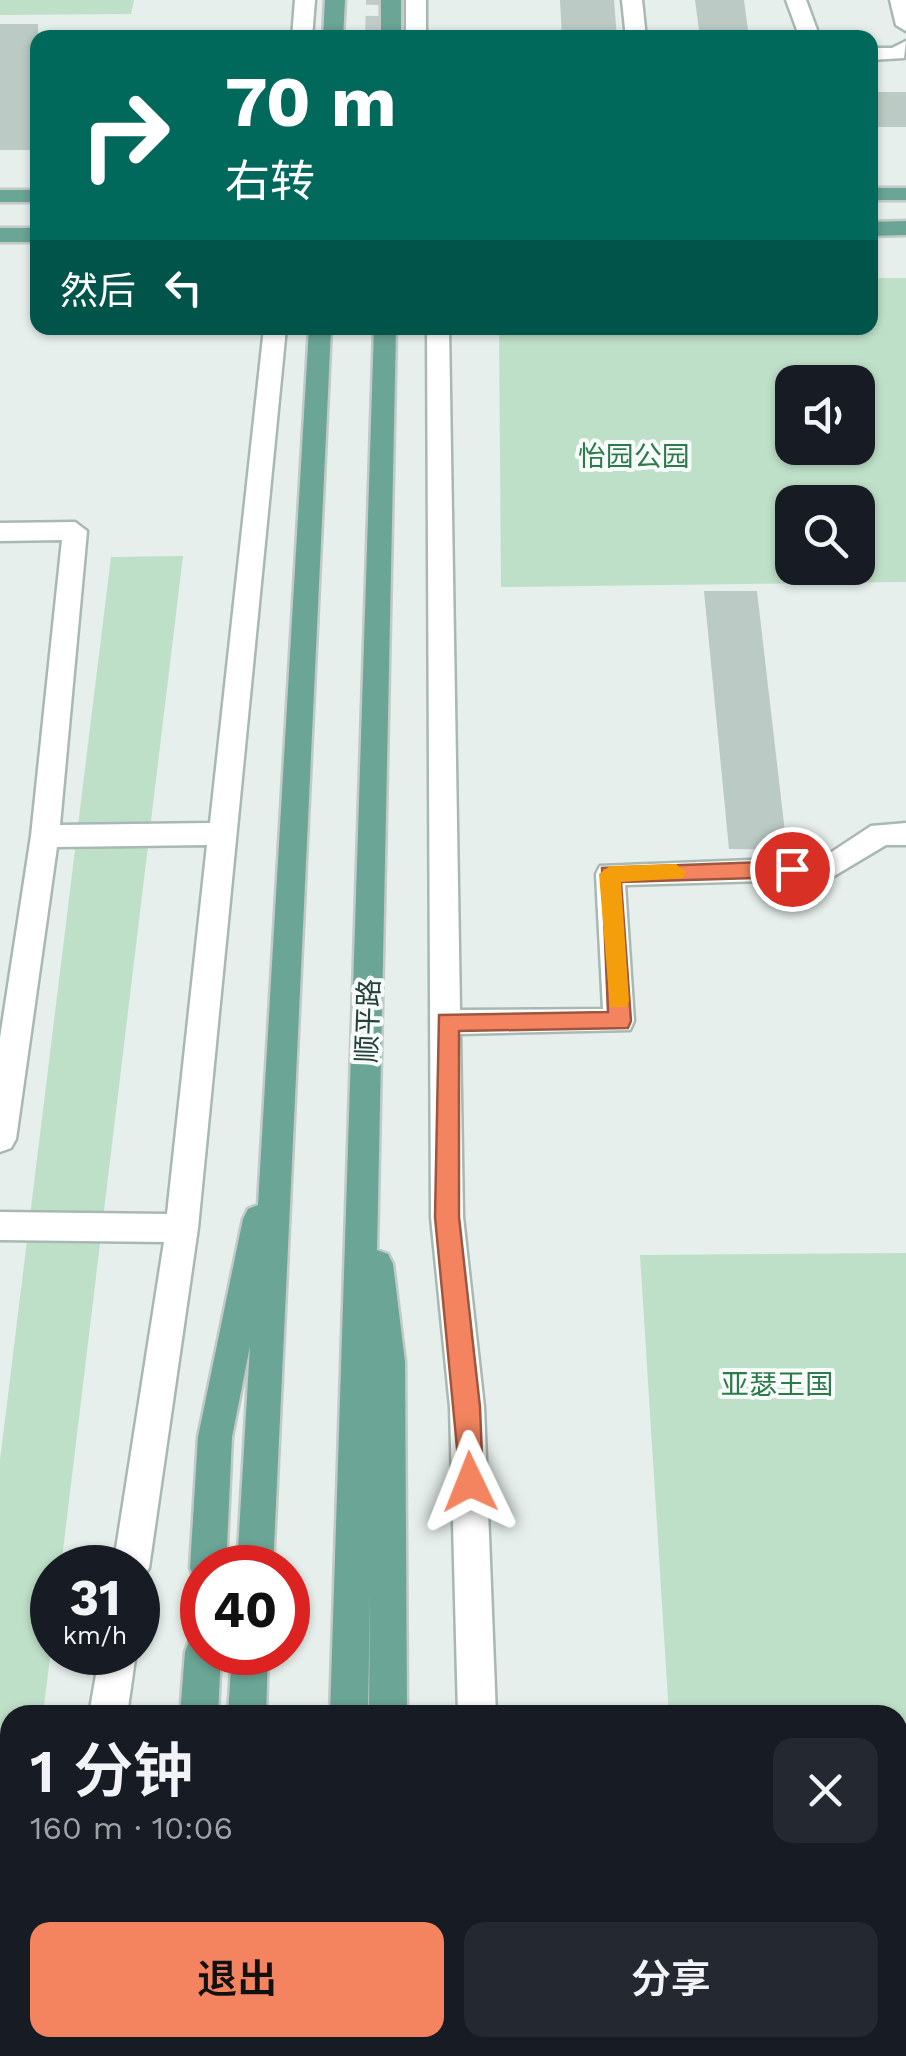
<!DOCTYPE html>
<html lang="zh">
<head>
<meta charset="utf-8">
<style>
  body { margin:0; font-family:"Work Sans","Noto Sans SC",sans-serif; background:#242831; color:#f1f3f6; height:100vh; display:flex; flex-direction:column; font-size:38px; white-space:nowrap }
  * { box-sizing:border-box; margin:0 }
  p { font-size:32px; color:#9ea1a6 }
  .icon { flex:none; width:55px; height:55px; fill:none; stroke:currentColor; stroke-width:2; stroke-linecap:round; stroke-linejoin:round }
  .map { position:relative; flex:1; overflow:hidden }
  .panel { position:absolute; left:0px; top:1705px; width:908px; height:352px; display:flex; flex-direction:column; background:#171b24; border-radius:30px 30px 0 0; box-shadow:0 2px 8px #0004 }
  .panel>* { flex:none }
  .top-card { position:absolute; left:30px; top:30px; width:848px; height:305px; border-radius:20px; box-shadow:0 2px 8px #0004; background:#00695c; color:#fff; overflow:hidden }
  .buttons { position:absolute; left:775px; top:365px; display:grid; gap:20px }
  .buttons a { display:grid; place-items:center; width:100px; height:100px; border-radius:20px; background:#171b24; box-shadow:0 2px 8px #0004; font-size:50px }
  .speed { position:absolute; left:30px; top:1545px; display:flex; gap:20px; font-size:50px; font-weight:700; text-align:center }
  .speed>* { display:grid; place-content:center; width:130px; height:130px; border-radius:50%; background:#171b24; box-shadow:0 2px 8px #0004; line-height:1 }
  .speed small { font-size:25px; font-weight:400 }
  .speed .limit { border:15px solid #d22; background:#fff; color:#111 }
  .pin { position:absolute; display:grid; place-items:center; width:85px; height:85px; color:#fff; margin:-42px; border:5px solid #fff; border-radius:50%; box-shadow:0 2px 10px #0007 }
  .me { position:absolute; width:110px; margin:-55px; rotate:358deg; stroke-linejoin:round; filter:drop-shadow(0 0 8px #0008) }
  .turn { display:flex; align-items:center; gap:35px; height:210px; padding:0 30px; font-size:45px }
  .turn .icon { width:130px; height:130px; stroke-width:2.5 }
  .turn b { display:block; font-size:70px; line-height:85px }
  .then { display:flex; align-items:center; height:95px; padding:0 30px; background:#0003; gap:20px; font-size:38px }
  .round { display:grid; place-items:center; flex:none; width:105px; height:105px; border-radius:20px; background:#242831 }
  .head { display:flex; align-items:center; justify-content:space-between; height:170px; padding:0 30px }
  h1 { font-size:60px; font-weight:600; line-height:75px }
  .action { display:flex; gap:20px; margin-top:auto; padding:20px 30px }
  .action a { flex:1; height:115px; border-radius:20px; background:#f4845f; color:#111; font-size:40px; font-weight:600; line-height:115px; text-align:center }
  .action a+a { background:#242831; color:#f1f3f6 }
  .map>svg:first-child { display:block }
</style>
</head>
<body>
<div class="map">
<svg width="906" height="2056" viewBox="0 0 906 2056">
  <rect width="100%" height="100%" fill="#e6efeb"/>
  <path fill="#bfe0c8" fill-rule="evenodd" d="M0,0H134L131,14L0,15Z
    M870,278H906V582L501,587L499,328H870ZM792,382H858V448H792ZM792,502H858V568H792Z
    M183,556L61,1567L52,1568V1640L43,1715H10V1992L0,2056V1460L111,557Z
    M906,1253V1941H898V1715H669L640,1255Z"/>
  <path fill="#bbcac4" d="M560,0H614L617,38H562Z
    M695,0H744L749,38H700Z
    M0,24H38V150H0Z
    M870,92H906V127H870Z
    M704,591H757L787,850L729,849Z"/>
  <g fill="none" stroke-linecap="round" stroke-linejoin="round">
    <path stroke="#bfccc8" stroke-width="22" stroke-dasharray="22 11" stroke-linecap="butt" d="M376,38L377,0"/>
    <defs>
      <path id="minor" d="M295,0H315L312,38H292Z
        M406,0H426V38H406Z
        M622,0H642L646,38H626Z
        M786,0H806L820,38H800Z
        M890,0H906V31L896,25Z
        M906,41L904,58L870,60V48H892Z
        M264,328H286L198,1228L149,1568L138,1583V1568H113L164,1242L0,1240V1212L167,1214L207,845L57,847L16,1139L11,1148L0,1152V1038L31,836L62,540L0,541V523L75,522L87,531L60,825L210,823Z
        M427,328H449L460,1010L603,1009L596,874L600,866L824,857L871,826L906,823V845H886L829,879L625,885L634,1021L630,1030L460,1034L463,1217L484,1407L496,1715H458L450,1407L431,1217Z
        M100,1652H136L127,1715H89Z
        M57,2048H97L96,2056H56Z
        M461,2048H501V2056H461Z"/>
      <path id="major" d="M325,0H345L343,38H323Z
        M381,0H401V38H381Z
        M870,188H906V200H870Z
        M0,190H38V202H0Z
        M906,221V235L870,236V222Z
        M0,228H38V242H0Z
        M309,328H331L273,1568H237L250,1346L232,1437L226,1568H202V1583L195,1580L190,1568L198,1437L243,1219L248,1209L258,1205Z
        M374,328H396L377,1250L388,1254L393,1264L405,1362L407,1715H369L370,1591L368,1715H330Z
        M202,1634V1652H221L218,1715H180L185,1652L190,1639Z
        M232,1652H268L266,1715H228Z
        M161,2048H201L200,2056H160Z
        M209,2048H249V2056H209Z
        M321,2048H361V2056H321Z
        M370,2048H410V2056H370Z"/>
    </defs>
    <use href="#minor" stroke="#a8b8b2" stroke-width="5"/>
    <use href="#major" stroke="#c2cac8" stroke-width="5"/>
    <use href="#minor" fill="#fff" fill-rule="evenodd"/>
    <use href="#major" fill="#6aa596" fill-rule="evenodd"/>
  </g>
  <path fill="#f4845f" stroke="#9f563e" stroke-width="2.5" d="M792,861L803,869L792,877L621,882L631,1021L628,1028L459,1031V1217L480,1407L483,1482L480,1490L470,1494L461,1490L435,1217L439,1015L608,1012L602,868Z"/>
  <path fill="#f59e0b" d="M676,864L686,872L683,878L621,882L629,1001L626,1007H610L599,874L610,866Z"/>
  <g text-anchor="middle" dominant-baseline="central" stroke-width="8" stroke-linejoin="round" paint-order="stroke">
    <g font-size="28" fill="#2d7a4b" stroke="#f7fbf9">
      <text x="634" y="456">怡园公园</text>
      <text x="777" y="1384">亚瑟王国</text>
    </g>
    <g font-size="28" fill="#24423a" stroke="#f7fbf9">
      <text transform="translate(368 1021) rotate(-88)">顺平路</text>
    </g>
  </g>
</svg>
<div class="buttons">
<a><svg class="icon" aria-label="sound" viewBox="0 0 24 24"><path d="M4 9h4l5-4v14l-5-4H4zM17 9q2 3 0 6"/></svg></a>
<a><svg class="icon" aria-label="search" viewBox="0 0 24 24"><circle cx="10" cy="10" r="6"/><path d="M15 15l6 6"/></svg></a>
</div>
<div class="speed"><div>31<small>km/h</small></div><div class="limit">40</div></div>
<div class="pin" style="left:792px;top:869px;background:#d93025"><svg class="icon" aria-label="arrive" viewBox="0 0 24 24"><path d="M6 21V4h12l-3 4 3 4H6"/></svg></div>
<svg class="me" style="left:470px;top:1482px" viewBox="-20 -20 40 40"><path d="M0-17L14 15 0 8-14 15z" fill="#f4845f" stroke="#fff" stroke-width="4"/></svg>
<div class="top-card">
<div class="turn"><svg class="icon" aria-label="right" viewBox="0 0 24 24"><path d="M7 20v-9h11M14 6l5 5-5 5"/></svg><div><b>70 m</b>右转</div></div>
<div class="then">然后<svg class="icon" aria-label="left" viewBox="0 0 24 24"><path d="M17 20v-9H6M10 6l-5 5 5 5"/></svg></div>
</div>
<section class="panel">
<div class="head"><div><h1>1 分钟</h1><p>160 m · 10:06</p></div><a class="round"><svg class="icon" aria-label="close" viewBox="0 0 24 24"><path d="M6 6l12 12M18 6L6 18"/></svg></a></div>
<div class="action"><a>退出</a><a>分享</a></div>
</section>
</div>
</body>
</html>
